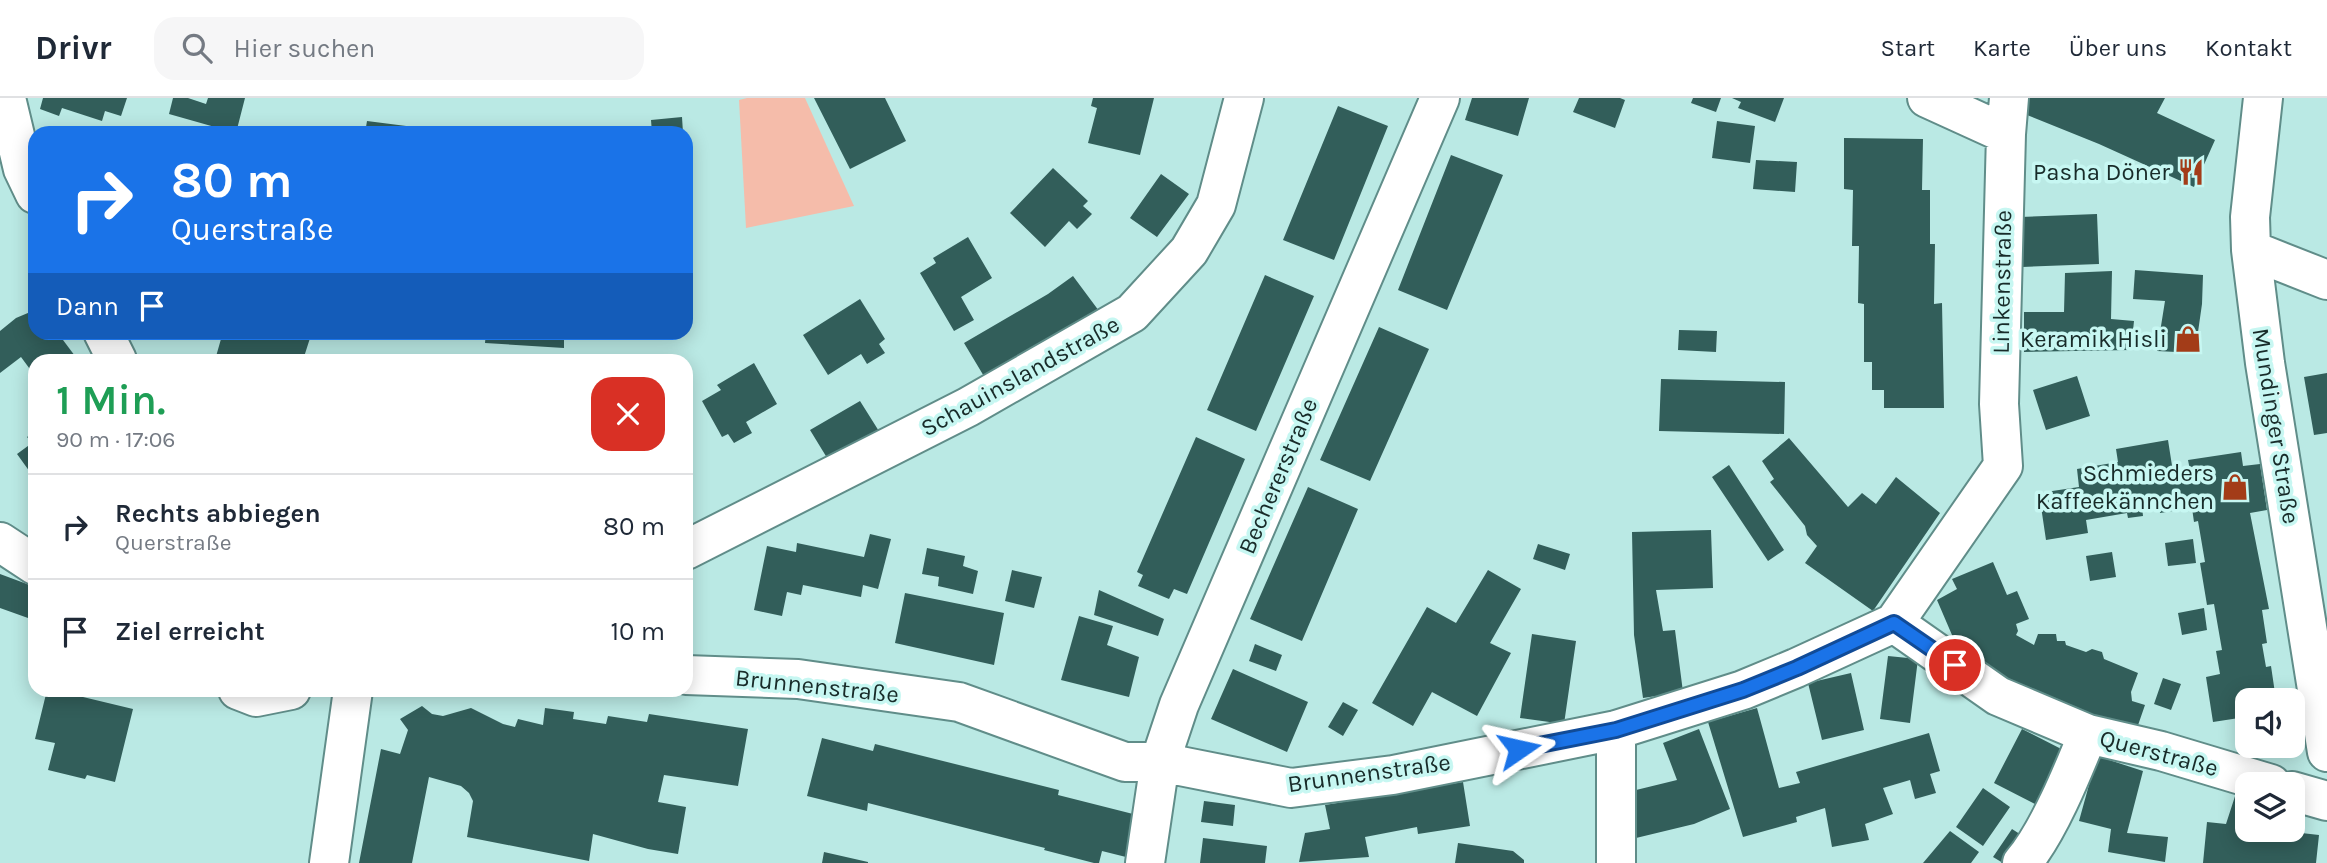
<!DOCTYPE html>
<html lang="de">
<head>
<meta charset="utf-8">
<style>
  body { margin:0; font-family:Karla,sans-serif; background:#f6f6f7; color:#1f2937; height:100vh; display:flex; flex-direction:column; font-size:26px; white-space:nowrap }
  * { box-sizing:border-box; margin:0 }
  p { font-size:23px; color:#747a83 }
  .icon { flex:none; width:38px; height:38px; fill:none; stroke:currentColor; stroke-width:2; stroke-linecap:round; stroke-linejoin:round }
  .map { position:relative; flex:1; overflow:hidden }
  .details { position:absolute; left:28px; top:256px; width:665px; height:343px; display:flex; flex-direction:column; background:#fff; border-radius:21px; box-shadow:0 4px 18px #0003 }
  .details>* { flex:none }
  .hud { position:absolute; left:28px; top:28px; width:665px; height:214px; border-radius:21px; box-shadow:0 4px 18px #0003; background:#1a73e8; color:#fff; overflow:hidden }
  .fabs { position:absolute; left:2235px; top:590px; display:grid; gap:14px }
  .fabs a { display:grid; place-items:center; width:70px; height:70px; border-radius:14px; background:#fff; box-shadow:0 4px 18px #0003; font-size:35px }
  .pin { position:absolute; display:grid; place-items:center; width:60px; height:60px; color:#fff; margin:-30px; border:4px solid #fff; border-radius:50%; box-shadow:0 2px 7px #0007 }
  .me { position:absolute; width:77px; margin:-38px; rotate:79deg; stroke-linejoin:round; filter:drop-shadow(0 0 5px #0008) }
  .turn { display:flex; align-items:center; gap:24px; height:147px; padding:0 28px; font-size:32px }
  .turn .icon { width:91px; height:91px; stroke-width:2.5 }
  .turn b { display:block; font-size:49px; line-height:60px }
  .then { display:flex; align-items:center; height:66px; padding:0 28px; background:#0003; gap:14px; font-size:26px }
  .round { display:grid; place-items:center; flex:none; width:74px; height:74px; border-radius:21px; background:#f6f6f7 }
  .head { display:flex; align-items:center; justify-content:space-between; height:119px; padding:0 28px }
  h1 { font-size:42px; font-weight:600; line-height:52px; color:#1e9e55 }
  ul { padding:0; list-style:none }
  li { display:flex; align-items:center; gap:21px; height:105px; padding:0 28px; border-top:2px solid #e0e1e3 }
  li div { flex:1 }
  li b { display:block; font-size:26px }
  li em { font-style:normal }
  header { display:flex; align-items:center; gap:42px; box-sizing:border-box; height:98px; padding:0 35px; background:#fff; border-bottom:2px solid #e0e1e3 }
  header strong { font-size:33px }
  nav { display:flex; gap:38px; margin-inline-start:auto; font-size:24px }
  .search { width:490px; height:63px; background:#f6f6f7; display:flex; align-items:center; gap:18px; box-sizing:border-box; padding:0 24px; border-radius:21px; color:#747a83; font-size:26px }
  .map>svg:first-child { display:block }
</style>
</head>
<body>
<header>
<strong>Drivr</strong>
<div class="search"><svg class="icon" aria-label="search" viewBox="0 0 24 24"><circle cx="10" cy="10" r="6"/><path d="M15 15l6 6"/></svg>Hier suchen</div>
<nav><a>Start</a><a>Karte</a><a>Über uns</a><a>Kontakt</a></nav>
</header>
<div class="map">
<svg width="2327" height="765" viewBox="0 0 2327 765">
  <rect width="100%" height="100%" fill="#bae9e4"/>
  <path fill="#f5bcaa" d="M747,0H805L854,108L746,130L739,2Z"/>
  <path fill="#325e5a" d="M43,0H127L121,18L105,13L102,23L62,10L59,18L40,11Z
    M173,0H188L206,6L208,0H245L236,35L169,16Z
    M814,0H885L906,43L850,71Z
    M1093,0H1154L1140,57L1088,45L1097,10L1091,8Z
    M1472,0H1529L1518,38L1465,22Z
    M1579,0H1620L1625,2L1615,30L1573,14Z
    M1693,0H1721L1716,14L1691,5Z
    M1732,0H1784L1775,24L1738,10L1741,4Z
    M2023,0H2165L2157,15L2215,42L2194,89L2099,46L2022,15Z
    M1338,8L1388,28L1334,162L1283,142Z
    M682,19L683,35H652L651,22Z
    M367,23L414,29V35H365Z
    M1717,23L1755,28L1750,65L1712,60Z
    M485,30L518,33V35H484Z
    M1844,40L1923,41L1922,92H1930V146H1935L1934,206L1942,205L1944,310H1884V292H1872V264H1864V206L1858,205L1859,148H1852L1853,92L1844,91Z
    M1451,57L1503,77L1447,212L1398,192Z
    M1756,62L1797,64L1795,94L1753,91Z
    M1053,70L1088,103L1083,108L1092,116L1077,131L1069,123L1045,149L1010,115Z
    M1161,76L1189,96L1157,139L1130,120Z
    M2097,116L2099,166L2022,169L2020,119Z
    M968,139L992,180L961,199L974,222L954,233L920,175L936,165L933,160Z
    M2135,172L2203,177L2202,206L2195,255L2157,253L2165,203L2133,201Z
    M2112,173L2111,221L2134,223L2131,252L2024,254V214H2064L2065,175Z
    M1265,177L1314,198L1256,333L1207,312Z
    M1073,178L1099,213L985,280L964,245L1048,196Z
    M860,201L885,241L879,246L885,255L867,266L861,256L828,277L803,237Z
    M35,212V234H57L78,262H35V278L21,259L0,275V233L16,220Z
    M1379,229L1429,251L1370,383L1320,362Z
    M1679,232L1717,233L1716,254L1678,252Z
    M223,234H302L311,237L303,262H215Z
    M486,234H564V250L485,245Z
    M754,265L777,306L746,324L752,335L734,345L728,336L722,339L702,303L721,292L717,287Z
    M2327,275V335L2314,337L2304,279Z
    M2077,278L2090,318L2046,332L2033,292Z
    M1661,281L1785,284L1784,336L1659,333Z
    M860,303L882,338L832,368L810,332Z
    M35,333V381L17,356L32,345L27,339Z
    M1196,339L1245,361L1187,496L1174,491L1169,501L1138,488L1143,477L1137,474Z
    M1789,340L1848,409L1862,395L1876,406L1896,379L1940,415L1873,513L1805,465L1817,448L1807,437L1805,428L1770,384L1774,381L1762,363Z
    M2168,342L2173,374L2190,372L2188,362L2241,354L2243,368L2260,366L2267,412L2250,415L2269,511L2262,512L2267,545L2262,546L2266,569L2271,568L2276,602H2247V627L2240,628L2239,620L2213,624L2206,579L2220,576L2216,553L2222,552L2214,506L2207,507L2200,465L2205,464L2198,423L2194,424L2192,410L2160,415L2159,407L2142,409L2143,418L2128,420L2127,415L2086,422L2088,435L2046,442L2039,395L2079,389L2077,371L2118,364L2116,351Z
    M1729,367L1784,452L1768,463L1712,379Z
    M1308,389L1358,411L1302,543L1250,521Z
    M1711,432L1713,490L1656,492L1663,533L1675,532L1683,594L1643,600L1634,537L1632,434Z
    M870,436L891,441L878,491L863,487L861,499L803,487L801,497L787,494L782,518L754,512L767,448L796,454L797,445L864,459Z
    M2193,441L2196,465L2168,468L2165,445Z
    M1538,446L1570,456L1565,472L1533,461Z
    M927,450L965,458L963,468L978,473L973,496L938,488L939,479L922,476Z
    M2112,454L2116,479L2090,483L2086,458Z
    M1993,464L2007,497L2017,493L2029,521L2016,526L2018,533L2016,537L2034,547L2038,536H2056L2057,543H2065L2066,547L2086,554L2092,551L2102,554L2104,561L2138,575L2131,594L2132,603L2145,607L2136,633L2016,591L1961,558L1937,502L1957,491L1952,481Z
    M1012,472L1042,479L1034,510L1005,503Z
    M1488,472L1521,491L1490,545L1511,555L1477,618L1432,594L1413,628L1372,605L1427,509L1456,525Z
    M0,476L35,489V500L28,520L0,510Z
    M1099,492L1164,521L1158,538L1094,517Z
    M905,495L1004,515L994,567L895,545Z
    M2204,510L2207,532L2182,537L2178,515Z
    M1079,518L1113,528L1107,547L1139,559L1129,599L1061,582Z
    M1532,536L1576,543L1564,626L1520,620Z
    M1255,546L1282,557L1276,573L1249,563Z
    M1888,558L1918,561L1910,625L1880,621Z
    M1233,571L1308,604L1287,654L1211,621Z
    M1851,575L1864,632L1822,642L1808,585Z
    M2163,580L2181,586L2171,612L2154,606Z
    M47,592H84L83,599L133,611L115,684L87,677L85,681L48,672L55,645L35,641Z
    M1343,604L1358,612L1343,638L1328,629Z
    M422,608L432,616L443,618L471,610L503,626L515,629L518,621L543,627L545,610L574,614L573,621L606,626L608,618L647,624L649,616L748,631L738,688L664,677L658,704L686,709L678,756L648,751L593,736L589,763L467,739L473,703L469,695L461,688L429,679L412,765H359L381,651L400,656L408,632L400,621Z
    M1757,610L1779,690L1800,685L1796,674L1929,635L1940,673L1930,676L1936,695L1915,701L1910,682L1883,690L1893,716L1865,726L1869,742L1832,749L1825,710L1796,719L1797,724L1743,739L1708,624Z
    M1699,631L1730,711L1694,726L1636,740L1632,693L1677,682L1663,645Z
    M2022,631L2071,656L2043,710L1994,685Z
    M822,640L873,653L875,646L1059,692L1058,697L1137,717L1126,759L1102,753L1099,765H1094L1044,752L1045,750L868,705L867,713L807,698Z
    M2097,658L2143,673L2127,735L2168,739L2165,764L2108,754L2111,731L2079,723Z
    M1463,684L1470,728L1418,736L1417,729L1365,739L1369,759L1299,764L1305,735L1330,731L1325,707Z
    M2238,689L2247,692V732H2276L2319,737L2316,765H2203L2207,724L2226,726Z
    M1983,690L2010,709L1983,748L1956,729Z
    M1204,703L1235,707L1233,728L1201,724Z
    M2012,731L2026,740L2010,765H2003L1993,759Z
    M1950,733L1979,754L1971,765H1923Z
    M1203,740L1267,748L1265,765H1200Z
    M1458,745L1513,753L1524,762V765H1455Z
    M824,754L868,764V765H822Z"/>
  <g fill="none" stroke-linecap="round" stroke-linejoin="round">
    <defs>
      <path id="minor" d="M6,0L23,71L35,96
        M1927,0L2006,36
        M2263,0L2250,119L2251,152L2265,265L2327,654
        M2251,152L2327,182
        M103,234L117,262
        M0,444L35,467
        M686,452L968,309L1132,215L1189,153L1216,107L1244,0
        M1894,525L1998,598L2088,636L2161,653L2271,686
        M686,577L798,581L959,604L1125,664H1160L1291,690L1393,677L1616,632L1743,592L1796,570L1894,525L2003,368L1999,306L2006,36L2009,0
        M238,592L256,599L291,592
        M1616,632V765
        M2292,693L2327,703
        M329,765L353,592
        M1145,765L1160,664L1179,607L1440,0
        M2022,765C2048,735 2073,673 2088,636"/>
    </defs>
    <use href="#minor" stroke="#608d89" stroke-width="42"/>
    <use href="#minor" stroke="#fff" stroke-width="38"/>
  </g>
  <g fill="none" stroke-linecap="round" stroke-linejoin="round">
    <defs>
      <path id="route" d="M1519,651L1616,632L1743,592L1797,570L1894,525L1955,567"/>
    </defs>
    <use href="#route" stroke="#114b97" stroke-width="18"/>
    <use href="#route" stroke="#1a73e8" stroke-width="12"/>
  </g>
  <defs>
    <symbol id="restaurant-bare" viewBox="-9 -9 18 18"><path d="M-5-6h1v4h1v-4h1v4h1v-4h1v5L-1.5 .5V6h-2V.5L-5-1ZM5-6V6H3V1.5H1.5Q1.5-4 5-6Z" fill="#a33c18" stroke="#c7f7f2" stroke-width="2.5" paint-order="stroke"/></symbol>
    <symbol id="shop-bare" viewBox="-9 -9 18 18"><path d="M-5-2.5h2.3a2.7 3.5 0 0 1 5.4 0H5L5.5 6h-11ZM-1.5-2.5h3a1.5 2.3 0 0 0-3 0Z" fill="#a33c18" stroke="#c7f7f2" stroke-width="2.5" paint-order="stroke"/></symbol>
  </defs>
  <g fill-rule="evenodd">
    <use href="#restaurant-bare" x="2172" y="55" width="38" height="38"/>
    <use href="#shop-bare" x="2169" y="222" width="38" height="38"/>
    <use href="#shop-bare" x="2216" y="370" width="38" height="38"/>
  </g>
  <g text-anchor="middle" dominant-baseline="central" stroke-width="7" stroke-linejoin="round" paint-order="stroke">
    <g font-size="24" fill="#182b29" stroke="#c7f7f2" text-anchor="end">
      <text x="2170" y="74">Pasha Döner</text>
      <text x="2167" y="241">Keramik Hisli</text>
      <text x="2214" y="375">Schmieders<tspan x="2214" dy="28">Kaffeekännchen</tspan></text>
    </g>
    <g font-size="24" fill="#182b29" stroke="#c7f7f2">
      <text transform="translate(2002 184) rotate(-89)">Linkenstraße</text>
      <text transform="translate(1020 278) rotate(-29)">Schauinslandstraße</text>
      <text transform="translate(2276 328) rotate(81)">Mundinger Straße</text>
      <text transform="translate(1278 378) rotate(-67)">Bechererstraße</text>
      <text transform="translate(817 588) rotate(6)">Brunnenstraße</text>
      <text transform="translate(2159 655) rotate(15)">Querstraße</text>
      <text transform="translate(1369 675) rotate(-8)">Brunnenstraße</text>
    </g>
  </g>
</svg>
<div class="fabs">
<a><svg class="icon" aria-label="sound" viewBox="0 0 24 24"><path d="M4 9h4l5-4v14l-5-4H4zM17 9q2 3 0 6"/></svg></a>
<a><svg class="icon" aria-label="layers" viewBox="0 0 24 24"><path d="M12 4l9 5-9 5-9-5zM3 14l9 5 9-5"/></svg></a>
</div>
<div class="pin" style="left:1955px;top:567px;background:#d93025"><svg class="icon" aria-label="arrive" viewBox="0 0 24 24"><path d="M6 21V4h12l-3 4 3 4H6"/></svg></div>
<svg class="me" style="left:1519px;top:651px" viewBox="-20 -20 40 40"><path d="M0-17L14 15 0 8-14 15z" fill="#1a73e8" stroke="#fff" stroke-width="4"/></svg>
<div class="hud">
<div class="turn"><svg class="icon" aria-label="right" viewBox="0 0 24 24"><path d="M7 20v-9h11M14 6l5 5-5 5"/></svg><div><b>80 m</b>Querstraße</div></div>
<div class="then">Dann<svg class="icon" aria-label="arrive" viewBox="0 0 24 24"><path d="M6 21V4h12l-3 4 3 4H6"/></svg></div>
</div>
<section class="details">
<div class="head"><div><h1>1 Min.</h1><p>90 m · 17:06</p></div><a class="round" style="background:#d93025;color:#fff"><svg class="icon" aria-label="close" viewBox="0 0 24 24"><path d="M6 6l12 12M18 6L6 18"/></svg></a></div>
<ul>
<li><svg class="icon" aria-label="right" viewBox="0 0 24 24"><path d="M7 20v-9h11M14 6l5 5-5 5"/></svg><div><b>Rechts abbiegen</b><p>Querstraße</p></div><em>80 m</em></li>
<li><svg class="icon" aria-label="arrive" viewBox="0 0 24 24"><path d="M6 21V4h12l-3 4 3 4H6"/></svg><div><b>Ziel erreicht</b></div><em>10 m</em></li>
</ul>
</section>
</div>
</body>
</html>
